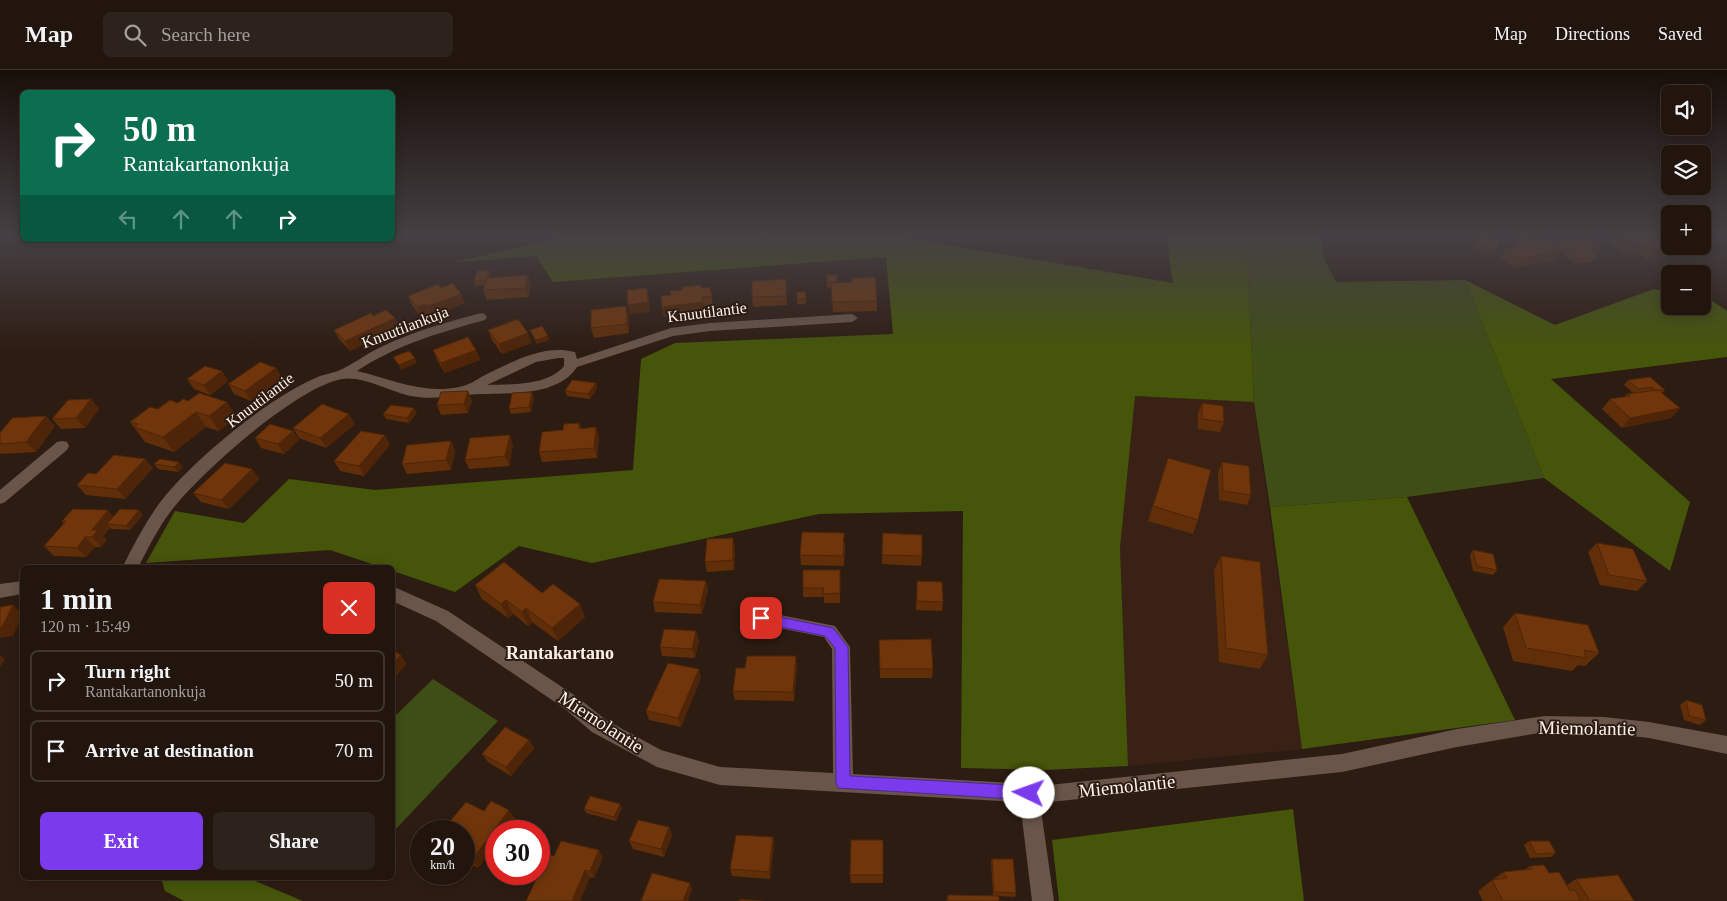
<!DOCTYPE html>
<html lang="en">
<head>
<meta charset="utf-8">
<style>
  body { margin:0; font-family:Georgia,serif; background:#2e221c; color:#f1f3f6; height:100vh; display:flex; flex-direction:column; font-size:19px; white-space:nowrap }
  * { box-sizing:border-box; margin:0 }
  p { font-size:16px; color:#a29f9e }
  .icon { flex:none; width:28px; height:28px; fill:none; stroke:currentColor; stroke-width:2; stroke-linecap:round; stroke-linejoin:round }
  .map { position:relative; flex:1; overflow:hidden }
  .panel { position:absolute; left:20px; top:495px; width:375px; height:315px; display:flex; flex-direction:column; background:#22150e; border-radius:8px; box-shadow:0 2px 12px #0003,0 0 0 1px #3f342e }
  .panel>* { flex:none }
  .hud { position:absolute; left:20px; top:20px; width:375px; height:152px; border-radius:8px; box-shadow:0 2px 12px #0003,0 0 0 1px #3f342e; background:#0b6e4f; color:#fff; overflow:hidden }
  .fabs { position:absolute; left:1661px; top:15px; display:grid; gap:10px }
  .fabs a { display:grid; place-items:center; width:50px; height:50px; border-radius:8px; background:#22150e; box-shadow:0 2px 12px #0003,0 0 0 1px #3f342e; font-size:25px }
  .speed { position:absolute; left:410px; top:750px; display:flex; gap:10px; font-size:25px; font-weight:700; text-align:center }
  .speed>* { display:grid; place-content:center; width:65px; height:65px; border-radius:50%; background:#22150e; box-shadow:0 2px 12px #0003,0 0 0 1px #3f342e; line-height:1 }
  .speed small { font-size:12px; font-weight:400 }
  .speed .limit { border:8px solid #d22; background:#fff; color:#111 }
  .pin { position:absolute; display:grid; place-items:center; width:42px; height:42px; color:#fff; margin:-21px; border-radius:10px; box-shadow:0 2px 8px #0006 }
  .me { position:absolute; width:55px; margin:-28px; rotate:273deg; stroke-linejoin:round; filter:drop-shadow(0 0 4px #0008) }
  .turn { display:flex; align-items:center; gap:18px; height:105px; padding:0 20px; font-size:22px }
  .turn .icon { width:65px; height:65px; stroke-width:2.5 }
  .turn b { display:block; font-size:35px; line-height:42px }
  .lanes { display:flex; align-items:center; height:48px; padding:0 20px; background:#0003; justify-content:center; gap:25px; direction:ltr }
  .lanes .off { opacity:.35 }
  .round { display:grid; place-items:center; flex:none; width:52px; height:52px; border-radius:8px; background:#2e221c }
  .headline { display:flex; align-items:center; justify-content:space-between; height:85px; padding:0 20px }
  h1 { font-size:30px; font-weight:700; line-height:38px }
  .button { display:flex; gap:10px; margin-top:auto; padding:10px 20px }
  .button a { flex:1; height:58px; border-radius:8px; background:#7c3aed; color:#fff; font-size:20px; font-weight:700; line-height:58px; text-align:center }
  .button a+a { background:#2e221c; color:#f1f3f6 }
  ul { padding:0; list-style:none }
  li { display:flex; align-items:center; gap:15px; height:62px; margin:0 10px 8px; padding:0 10px; border:2px solid #3f342e; border-radius:8px }
  li div { flex:1 }
  li b { display:block; font-size:19px }
  li em { font-style:normal }
  header { display:flex; align-items:center; gap:30px; box-sizing:border-box; height:70px; padding:0 25px; background:#22150e; border-bottom:1px solid #3f342e }
  header strong { font-size:24px }
  nav { display:flex; gap:28px; margin-inline-start:auto; font-size:18px }
  .search { width:350px; height:45px; background:#2e221c; display:flex; align-items:center; gap:12px; box-sizing:border-box; padding:0 18px; border-radius:8px; color:#a29f9e; font-size:19px }
  .map>svg:first-child { display:block }
</style>
</head>
<body>
<header>
<strong>Map</strong>
<div class="search"><svg class="icon" aria-label="search" viewBox="0 0 24 24"><circle cx="10" cy="10" r="6"/><path d="M15 15l6 6"/></svg>Search here</div>
<nav><a>Map</a><a>Directions</a><a>Saved</a></nav>
</header>
<div class="map">
<svg width="1727" height="831" viewBox="0 0 1727 831">
  <rect width="100%" height="100%" fill="#2d1c12"/>
  <path fill="#392215" d="M1135,326L1254,332L1302,679L1128,696L1120,478Z"/>
  <path fill="#3f4d16" d="M1247,182L1324,189L1336,212L1465,210L1544,408L1407,427L1270,437L1254,332Z
    M433,609L498,651L393,762V648Z"/>
  <path fill="#45560a" d="M569,165H888L1173,213L1166,165H1321L1324,189L1247,182L1254,332L1135,326L1120,478L1128,696L1044,700L961,698L963,441L819,444L592,493L519,476L455,522L393,501L392,498L381,497L330,480L146,493L175,441L244,453L289,409L375,420L633,400L641,289L675,273L893,264L886,187L553,212L536,186L456,192Z
    M1465,210L1555,255L1654,219L1670,222V236H1702L1703,229L1711,230L1727,241V287L1551,309L1690,432L1670,501L1544,408Z
    M1407,427L1515,650L1302,679L1270,437Z
    M1293,739L1304,831H1059L1052,770Z
    M161,808H248L303,831H184L165,821Z"/>
  <g fill="none" stroke-linecap="round" stroke-linejoin="round">
    <path fill="#69554a" fill-rule="evenodd" d="M481,243L485,244L487,247L485,250C441,262 396,275 357,301C392,309 425,326 463,316C471,314 479,308 487,304C514,291 544,274 575,282L577,289L671,258L710,253L852,244L858,248L852,252L710,261L673,266L577,297C556,329 502,322 468,325C449,326 430,330 411,326C392,322 361,305 342,309C297,317 204,400 175,436C160,454 149,476 138,498H122C133,476 144,455 158,435C190,392 270,326 320,306C326,304 332,303 338,301C352,295 366,284 381,277C412,262 447,252 481,243ZM558,288H564V296C548,316 511,314 487,315L536,292Z
      M62,371L67,372L69,376L67,380L5,432L0,434V420L57,372Z
      M22,511V524L0,528V514Z
      M392,516L448,541L577,627L606,650L661,680L720,697L833,703L832,579L824,567L755,553L753,548L755,543L761,541L835,556L850,577L853,704L1049,715L1342,684L1457,659L1545,646L1604,647L1649,652L1727,666V684L1649,668L1604,663L1545,662L1457,677L1342,702L1040,733L1054,831H1032L1020,732L720,715L657,697L592,662L565,639L436,551L392,531Z"/>
  </g>
  <path fill="#602e09" d="M1434,165H1445L1442,170L1433,167Z
    M1477,165L1496,179L1493,184L1473,178L1475,169Z
    M1515,165H1539L1555,176L1557,172L1601,177L1598,182L1593,183L1598,186L1594,191L1575,194L1560,181L1555,190L1515,198L1501,188L1506,178L1519,176L1512,171Z
    M1611,165H1655L1672,177L1665,186L1647,189L1638,182L1625,184L1607,171Z
    M489,200L491,205L490,208L528,205L531,215L528,227L487,230L483,220L485,215L475,216L474,211Z
    M837,205V213L877,231V241L833,242L831,217H827V212Z
    M786,209L787,235L753,237L752,227Z
    M710,217L713,235L704,236L705,242L664,247L662,237L671,225L701,218Z
    M441,218L461,224L465,233L432,246L430,244L421,247L412,235L408,226Z
    M805,222L806,234H797V229Z
    M629,245V263L594,268L591,258Z
    M373,246L399,258L350,281L339,269L334,260Z
    M488,260L532,273L502,284L492,270Z
    M530,260L548,266L549,270L537,274L532,265Z
    M433,280H476L480,290L445,303L437,290Z
    M276,298L282,308L251,331L234,324L228,314Z
    M222,301L228,311L210,325L194,319L187,309Z
    M1628,310L1665,320L1662,323L1680,338L1671,348L1622,358L1602,339L1610,329L1624,327L1627,324L1633,323L1624,315Z
    M596,313L597,318L590,329L567,326L565,321Z
    M534,326L531,342L511,344L509,339Z
    M91,329L99,339L85,358L61,359L52,349Z
    M472,330L468,343L441,345L437,335Z
    M178,333L237,347L219,361L206,357L174,382L145,372L130,352L158,339Z
    M1202,333L1224,352L1220,362L1198,359V343Z
    M417,343L409,353L386,349L383,344Z
    M579,353L581,358L599,367L597,388L542,392L539,382L563,360Z
    M355,354L326,378L299,368L293,358Z
    M55,356L36,382L1,384L0,383V363Z
    M293,361L299,370L284,384L261,378L255,368Z
    M451,371L455,381L451,400L407,404L402,394Z
    M390,375L364,406L340,401L334,391Z
    M513,375L509,396L469,399L465,390Z
    M1168,388L1198,450L1193,464L1148,451Z
    M145,389L153,398L125,429L86,425L77,415L96,404Z
    M1222,392L1251,425L1247,435L1219,430L1218,402Z
    M154,394L183,397L178,402L158,399Z
    M252,399L259,409L229,439L201,432L193,423Z
    M143,445L130,460L112,459L110,458L103,466L107,470L101,477H95L86,487L54,486L44,476L64,454L62,451Z
    M883,463L922,486L921,496L882,494Z
    M845,472L844,496L801,495L800,485Z
    M1597,473L1647,511L1637,521L1600,515L1588,482Z
    M735,477L734,500L707,502L705,492Z
    M1473,480L1497,500L1493,505L1473,501L1470,485Z
    M1221,486L1268,585L1260,599L1219,592L1214,500Z
    M840,500V533H824V527H803V518Z
    M706,511L708,520L702,544L655,542L653,532Z
    M917,511L943,532L942,541L916,540Z
    M475,515L542,523L585,547L558,571L532,552L528,556L513,544L508,548L482,529Z
    M1515,543L1599,583L1585,596L1578,595L1572,601L1513,591L1503,557Z
    M699,570L695,588L662,586L660,577Z
    M879,570L933,599L932,608H880Z
    M797,596L794,631L735,630L733,621L745,598Z
    M701,608L681,657L649,650L646,641Z
    M1686,630L1706,650L1700,655L1684,650L1680,635Z
    M529,670L534,678L511,706L488,692L482,684Z
    M622,738L616,751L586,743L584,739Z
    M484,741L515,748L505,761H496V773L478,798L464,790V761Z
    M669,757L672,765L664,787L633,779L629,771Z
    M773,767L774,775L770,809L732,806L730,799Z
    M1529,771L1556,783L1551,787L1530,788L1524,775Z
    M554,786L603,787L594,808L590,807L580,831H527Z
    M992,789L1016,823L1015,827L999,826V831H946L948,825L993,826L991,792Z
    M1530,796L1549,803L1567,815L1576,809L1634,831H1483L1478,821L1492,810L1503,802L1524,800Z
    M850,805H883V813H851Z"/>
  <path fill="#4e2508" d="M1645,173L1638,182L1625,184L1632,175Z
    M1601,177L1598,182L1586,185L1589,180Z
    M1672,177L1665,186L1647,189L1654,179Z
    M1561,180L1555,190L1515,198L1521,189Z
    M489,200L491,205L488,215L487,210Z
    M528,205L531,215L528,227L525,218Z
    M647,218L649,228L650,242L630,244L628,235Z
    M461,224L465,233L432,246L428,236Z
    M703,232L705,242L664,247L662,237Z
    M426,234L430,244L421,247L417,237Z
    M626,236L629,245V263L627,254Z
    M395,248L399,258L350,281L345,271Z
    M528,263L532,273L502,284L499,274Z
    M548,266L549,270L537,274L536,270Z
    M476,280L480,290L445,303L441,293Z
    M415,288L417,293L401,300L399,295Z
    M276,298L282,308L251,331L245,321Z
    M222,301L228,311L210,325L204,315Z
    M596,313L597,318L590,329L588,324Z
    M468,321L472,330L468,343L464,334Z
    M532,322L534,326L531,342L529,337Z
    M91,329L99,339L85,358L76,348Z
    M227,332L237,347L219,361L209,346Z
    M414,338L417,343L409,353L407,348Z
    M1680,338L1671,348L1622,358L1630,348Z
    M196,342L206,357L174,382L163,367Z
    M349,344L355,354L326,378L320,368Z
    M46,346L55,356L36,382L26,372Z
    M596,357L599,367L597,388L594,378Z
    M293,361L299,370L284,384L278,374Z
    M385,365L390,375L364,406L359,396Z
    M510,365L513,375L509,396L505,386Z
    M451,371L455,381L451,400L446,390Z
    M145,389L153,398L125,429L117,419Z
    M179,392L183,397L178,402L174,397Z
    M252,399L259,409L229,439L221,430Z
    M108,440L116,450L107,454L110,458L103,466L107,470L101,477L92,467V460Z
    M139,440L143,445L130,460L126,456Z
    M85,467L95,477L86,487L77,478Z
    M733,468L735,477L734,500L733,490Z
    M706,511L708,520L702,544L700,535Z
    M506,530L513,544L508,548L501,534Z
    M580,534L585,547L558,571L552,558Z
    M13,535L22,544V547L13,566L0,568V557Z
    M526,538L532,552L528,556L522,542Z
    M696,561L699,570L695,588L692,579Z
    M0,585L5,589L0,597Z
    M401,585L407,594L392,610V594Z
    M796,586L797,596L794,631L793,622Z
    M699,599L701,608L681,657L678,648Z
    M529,670L534,678L511,706L506,697Z
    M620,734L622,738L616,751L614,747Z
    M509,740L515,748L505,761H496V773L478,798L472,790Z
    M669,757L672,765L664,787L661,779Z
    M773,767L774,775L770,809L769,802Z
    M599,780L603,787L594,808L590,801Z
    M585,800L590,807L580,831H572Z
    M690,813L692,820L688,831H683Z"/>
  <path fill="#70350b" stroke="#4e2508" d="M1477,165H1480L1499,170L1496,179L1475,173Z
    M1523,165H1539L1561,180L1521,189L1506,178L1534,172Z
    M1619,165H1655L1672,177L1654,179L1645,173L1632,175Z
    M1588,168L1601,177L1589,180L1598,186L1579,189L1557,172Z
    M489,200L486,210L474,211L477,201Z
    M528,205L525,218L483,220L487,208Z
    M827,205H837L836,212H827Z
    M875,207L877,231L832,232L831,213L852,212L851,208Z
    M786,209V226L752,227V211Z
    M453,213L461,224L428,236L426,234L417,237L408,226L438,214L441,218Z
    M701,215V218L710,217L712,226L702,227L703,232L662,237L661,226L671,225L670,221L682,220V217Z
    M647,218L648,232L628,235L627,220Z
    M797,222H805L806,229H797Z
    M626,236L627,254L591,258V240Z
    M386,240L395,248L345,271L334,260L371,243L373,246Z
    M518,249L528,263L499,274L488,260Z
    M542,256L548,266L536,270L530,260Z
    M468,267L476,280L441,293L433,280Z
    M409,281L415,288L399,295L393,287Z
    M260,292L276,298L245,321L228,314Z
    M205,296L222,301L204,315L187,309Z
    M1650,307L1665,320H1655L1652,317L1638,319L1628,310Z
    M572,310L596,313L588,324L565,321Z
    M1658,320L1680,338L1630,348L1610,329L1630,326L1627,324Z
    M468,321L464,334L437,335L441,322Z
    M532,322L529,337L509,339L512,323Z
    M199,323L227,332L209,346L196,342L163,367L134,357L138,354L130,352L150,337L158,339L170,330L178,333L183,329L188,331Z
    M91,329L76,348L52,349L68,330Z
    M1202,333L1223,336L1224,352L1202,349Z
    M322,334L349,344L320,368L293,358Z
    M391,335L414,338L407,348L383,344Z
    M46,346L26,372L0,374V363L12,348Z
    M579,353V359L596,357L594,378L539,382L542,362L563,360L564,354Z
    M270,354L293,361L278,374L255,368Z
    M361,361L385,365L359,396L334,391Z
    M510,365L505,386L465,390L470,368Z
    M451,371L446,390L402,394L407,375Z
    M114,385L145,389L117,419L77,415L88,403L96,404Z
    M1168,388L1211,400L1198,450L1153,436Z
    M160,389L179,392L174,397L154,394Z
    M1222,392L1249,396L1251,425L1223,421Z
    M225,393L252,399L221,430L193,423Z
    M73,439L108,440L92,460H98L92,467H85L77,478L44,476L66,451H62Z
    M120,439L139,440L126,456L107,454Z
    M802,462L844,463L843,486L800,485Z
    M883,463L922,465V486L882,485Z
    M733,468V490L705,492L707,469Z
    M1597,473L1633,479L1647,511L1609,505Z
    M1473,480L1493,484L1497,500L1477,496Z
    M1221,486L1260,492L1268,585L1226,578Z
    M504,492L542,523L553,514L580,534L552,558L526,538L522,542L506,530L501,534L475,515Z
    M803,500H840V523L823,524L824,518H803Z
    M659,509L706,511L700,535L653,532Z
    M917,511L942,512L943,532L917,531Z
    M13,535L2,557H0V537Z
    M1515,543L1588,555L1599,583L1584,580L1586,588L1526,578Z
    M664,559L696,561L692,579L660,577Z
    M931,569L933,599H880L879,570Z
    M392,580L401,585L392,594Z
    M747,586H796L793,622L733,621L736,598H745Z
    M668,593L699,599L678,648L646,641Z
    M1686,630L1702,635L1706,650L1689,646Z
    M505,657L529,670L506,697L482,684Z
    M590,726L620,734L614,747L584,739Z
    M491,731L509,740L472,790L464,786V761H442L466,732L484,741Z
    M638,750L669,757L661,779L629,771Z
    M736,765L773,767L769,802L730,799Z
    M851,770H883V805H850Z
    M561,771L599,780L590,801L585,800L572,831H526L548,784L554,786Z
    M1529,771H1549L1556,783L1536,784Z
    M992,789H1013L1016,823L994,822Z
    M1544,795L1549,803L1559,802L1570,821L1575,820L1581,831H1503L1492,810L1507,808L1503,802L1532,799L1530,796Z
    M652,803L690,813L683,831H641Z
    M1618,805L1634,831H1590L1576,809Z
    M948,825L999,826V831H948Z
    M740,829L762,831H740Z"/>
  <linearGradient id="sky" x2="0" y2="1"><stop stop-color="#190f0a"/><stop offset="0.59" stop-color="#464044"/><stop offset="1" stop-color="#464044" stop-opacity="0"/></linearGradient>
  <rect width="1727" height="282" fill="url(#sky)"/>
  <path fill="#7c3aed" stroke="#51269a" d="M761,543L833,558L848,577L850,706L1029,716L1034,718L1036,723L1034,728L1029,730L838,718L836,713L835,578L825,566L756,552L754,548Z"/>
  <g text-anchor="middle" dominant-baseline="central" stroke-width="4" stroke-linejoin="round" paint-order="stroke">
    <g font-size="16" fill="#fdf1eb" stroke="#2d1c12">
      <text transform="translate(707 242) rotate(-7)">Knuutilantie</text>
      <text transform="translate(405 257) rotate(-21)">Knuutilankuja</text>
      <text transform="translate(260 330) rotate(-37)">Knuutilantie</text>
    </g>
    <g font-size="18" font-weight="bold" fill="#fdf1eb" stroke="#2d1c12">
      <text x="560" y="583">Rantakartano</text>
    </g>
    <g font-size="19" fill="#fdf1eb" stroke="#2d1c12">
      <text transform="translate(601 652) rotate(33)">Miemolantie</text>
      <text transform="translate(1587 658) rotate(1)">Miemolantie</text>
      <text transform="translate(1127 716) rotate(-6)">Miemolantie</text>
    </g>
  </g>
</svg>
<div class="fabs">
<a><svg class="icon" aria-label="sound" viewBox="0 0 24 24"><path d="M4 9h4l5-4v14l-5-4H4zM17 9q2 3 0 6"/></svg></a>
<a><svg class="icon" aria-label="layers" viewBox="0 0 24 24"><path d="M12 4l9 5-9 5-9-5zM3 14l9 5 9-5"/></svg></a>
<a>+</a>
<a>−</a>
</div>
<div class="speed"><div>20<small>km/h</small></div><div class="limit">30</div></div>
<div class="pin" style="left:761px;top:548px;background:#d93025"><svg class="icon" aria-label="arrive" viewBox="0 0 24 24"><path d="M6 21V4h12l-3 4 3 4H6"/></svg></div>
<svg class="me" style="left:1029px;top:723px" viewBox="-20 -20 40 40"><circle r="19" fill="#fff"/><path d="M0-13L10 11 0 6-10 11z" fill="#7c3aed"/></svg>
<div class="hud">
<div class="turn"><svg class="icon" aria-label="right" viewBox="0 0 24 24"><path d="M7 20v-9h11M14 6l5 5-5 5"/></svg><div><b>50 m</b>Rantakartanonkuja</div></div>
<div class="lanes"><svg class="icon off" aria-label="left" viewBox="0 0 24 24"><path d="M17 20v-9H6M10 6l-5 5 5 5"/></svg><svg class="icon off" aria-label="ahead" viewBox="0 0 24 24"><path d="M12 20V5M6 11l6-6 6 6"/></svg><svg class="icon off" aria-label="ahead" viewBox="0 0 24 24"><path d="M12 20V5M6 11l6-6 6 6"/></svg><svg class="icon" aria-label="right" viewBox="0 0 24 24"><path d="M7 20v-9h11M14 6l5 5-5 5"/></svg></div>
</div>
<section class="panel">
<div class="headline"><div><h1>1 min</h1><p>120 m · 15:49</p></div><a class="round" style="background:#d93025;color:#fff"><svg class="icon" aria-label="close" viewBox="0 0 24 24"><path d="M6 6l12 12M18 6L6 18"/></svg></a></div>
<ul>
<li><svg class="icon" aria-label="right" viewBox="0 0 24 24"><path d="M7 20v-9h11M14 6l5 5-5 5"/></svg><div><b>Turn right</b><p>Rantakartanonkuja</p></div><em>50 m</em></li>
<li><svg class="icon" aria-label="arrive" viewBox="0 0 24 24"><path d="M6 21V4h12l-3 4 3 4H6"/></svg><div><b>Arrive at destination</b></div><em>70 m</em></li>
</ul>
<div class="button"><a>Exit</a><a>Share</a></div>
</section>
</div>
</body>
</html>
